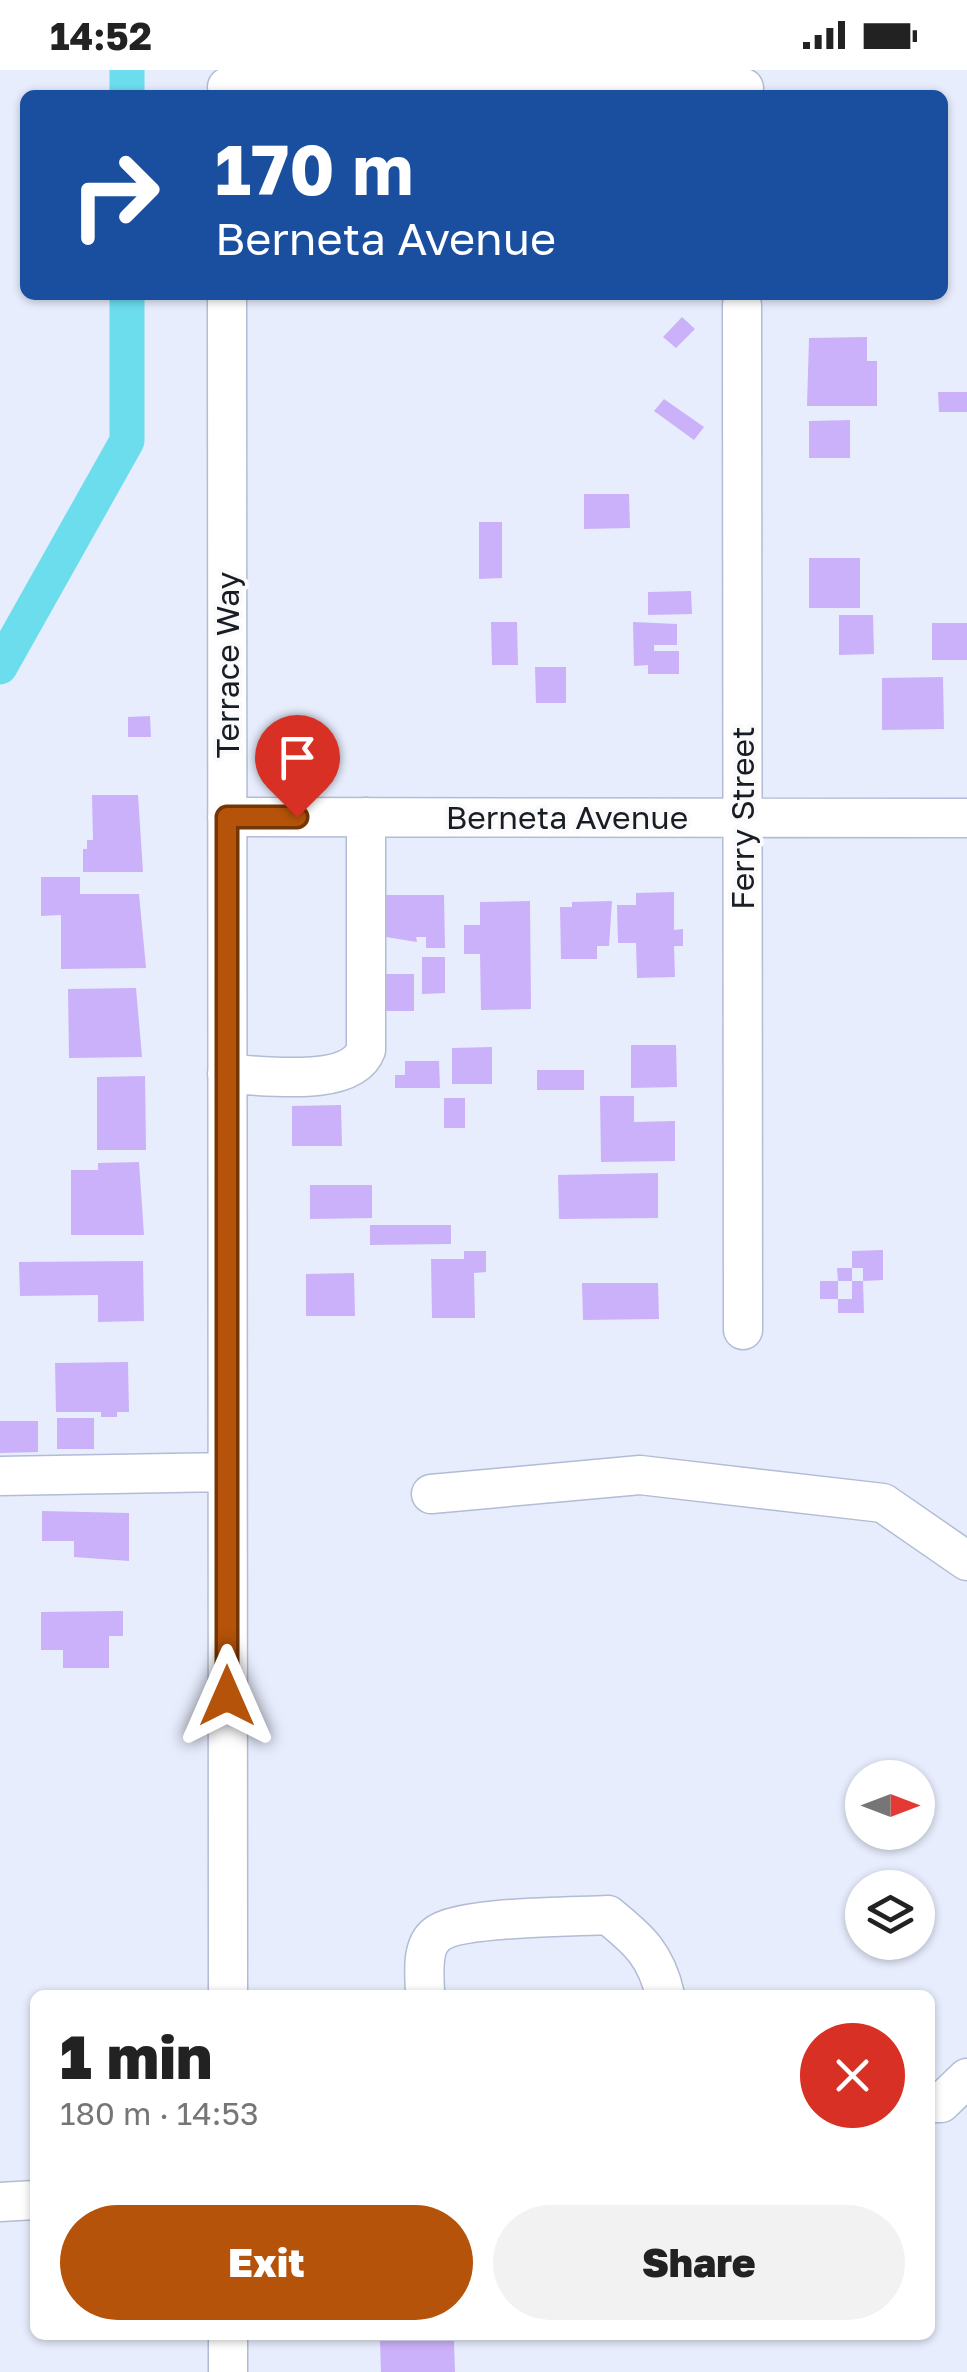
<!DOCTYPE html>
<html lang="en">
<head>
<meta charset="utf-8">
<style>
  body { margin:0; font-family:"Golos Text",sans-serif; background:#f2f2f2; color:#222; height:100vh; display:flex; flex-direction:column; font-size:38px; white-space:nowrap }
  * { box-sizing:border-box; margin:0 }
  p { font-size:32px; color:#767676 }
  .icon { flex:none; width:55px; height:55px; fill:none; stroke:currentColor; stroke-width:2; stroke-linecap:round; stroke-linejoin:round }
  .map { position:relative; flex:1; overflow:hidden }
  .panel { position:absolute; left:30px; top:1920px; width:905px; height:350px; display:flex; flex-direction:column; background:#fff; border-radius:15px; box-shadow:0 2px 8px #0004 }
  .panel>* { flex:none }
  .guide { position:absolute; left:20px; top:20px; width:928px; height:210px; border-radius:15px; box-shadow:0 2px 8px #0004; background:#1a4fa0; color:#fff; overflow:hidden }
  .needle { width:65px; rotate:90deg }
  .controls { position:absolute; left:845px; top:1690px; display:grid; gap:20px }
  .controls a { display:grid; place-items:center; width:90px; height:90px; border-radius:50%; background:#fff; box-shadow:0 2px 8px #0004; font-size:50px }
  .pin { position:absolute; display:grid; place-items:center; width:85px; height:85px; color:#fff; margin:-102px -42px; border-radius:50% 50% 50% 0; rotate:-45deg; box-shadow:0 0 10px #0007 }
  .pin .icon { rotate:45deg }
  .me { position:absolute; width:110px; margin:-55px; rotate:0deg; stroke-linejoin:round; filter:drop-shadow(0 0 8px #0008) }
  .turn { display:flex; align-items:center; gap:35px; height:210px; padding:0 30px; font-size:45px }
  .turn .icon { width:130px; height:130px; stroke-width:2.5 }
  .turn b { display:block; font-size:70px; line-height:85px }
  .round { display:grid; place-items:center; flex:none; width:105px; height:105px; border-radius:52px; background:#f2f2f2 }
  .headline { display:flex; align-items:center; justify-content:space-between; height:170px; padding:0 30px }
  h1 { font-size:60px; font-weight:800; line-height:75px }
  .primary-button { display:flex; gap:20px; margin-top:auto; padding:20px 30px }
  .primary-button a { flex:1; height:115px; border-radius:60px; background:#b45309; color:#fff; font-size:40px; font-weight:800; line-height:115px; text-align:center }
  .primary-button a+a { background:#f2f2f2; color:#222 }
  .status { display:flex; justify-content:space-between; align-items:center; height:70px; padding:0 50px; background:#fff; direction:ltr }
  .status svg { height:28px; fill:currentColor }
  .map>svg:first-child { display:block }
</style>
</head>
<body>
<div class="status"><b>14:52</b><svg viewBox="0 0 49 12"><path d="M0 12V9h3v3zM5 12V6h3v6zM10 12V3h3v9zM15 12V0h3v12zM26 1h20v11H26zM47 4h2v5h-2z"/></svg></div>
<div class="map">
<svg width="967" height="2302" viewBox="0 0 967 2302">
  <rect width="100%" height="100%" fill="#e7edfd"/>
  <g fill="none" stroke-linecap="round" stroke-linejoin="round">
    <path stroke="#6cdded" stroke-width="35" d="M127,25V0
      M0,597L127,371V225"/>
  </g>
  <path fill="#cbb1fa" d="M682,247L695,259L676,278L663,267Z
    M867,267V291H877V336H807L809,268Z
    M938,322H967V342H939Z
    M664,329L704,357L694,370L654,341Z
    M850,350V388H809V351Z
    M584,424H629L630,458L584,459Z
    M479,452H502V508L479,509Z
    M809,488H860V538H809Z
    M691,521L692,544L648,545V522Z
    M839,545H873L874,584L839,585Z
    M491,552H517L518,595H492Z
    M633,552L677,554V575H654V581H679V604H648V595L634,596Z
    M932,553H967V590H932Z
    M535,597H566V633H536Z
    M943,607L944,659L882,660V608Z
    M150,646L151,667H128V647Z
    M92,725H138L143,802H83V779H87V770H93Z
    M41,807H80V824H139L146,898L61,899V845L41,846Z
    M674,822V860L683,859V876H674L675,907L637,908L636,873H618L617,835H636V823Z
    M385,825H444L445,878H426V867H416L417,872L386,867Z
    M530,831L531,939L481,940L480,884H464V855H480V832Z
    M612,831L609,876H597V889H561L560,837H572V832Z
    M422,887H445V923L422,924Z
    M386,904H414V941H386Z
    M136,918L142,987L69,988L68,919Z
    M631,975H676L677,1017L631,1018Z
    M492,977V1014H452V978Z
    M405,991H439L440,1018H395V1005H405Z
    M537,1000H584V1020H537Z
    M145,1006L146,1080H97V1007Z
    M600,1026H634V1052L675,1051V1091L601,1092Z
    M444,1028H465V1058H444Z
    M341,1035L342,1076H292V1036Z
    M139,1092L144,1165H71V1100H98V1093Z
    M658,1103V1148L559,1149L558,1105Z
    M310,1115H372V1148L310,1149Z
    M370,1155H451V1174L370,1175Z
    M883,1180V1210L863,1211L864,1243H838V1229H852V1211H838L837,1198H852V1211H863V1198H852V1181Z
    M464,1181H486V1202L474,1203L475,1248H432L431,1189H464Z
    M143,1191L144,1251L98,1252V1225L20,1226L19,1192Z
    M354,1203L355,1246H306V1204Z
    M820,1211H838V1229H820Z
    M582,1213H658L659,1249L583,1250Z
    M128,1292L129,1342H117V1347H101V1342H56L55,1293Z
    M57,1348H94V1379H57Z
    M0,1351H38V1382L0,1383Z
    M42,1441L129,1443V1491L74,1487V1471H42Z
    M123,1541V1566H109V1598H63V1580H41V1542Z
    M380,2271H454L455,2302H381Z"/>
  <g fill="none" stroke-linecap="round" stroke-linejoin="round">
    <defs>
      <path id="minor" d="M227,17L744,18
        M227,225L228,1925
        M742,235L743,1260
        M227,747L967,748
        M227,1004C264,1005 351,1019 366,980V747
        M0,1406L227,1402
        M431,1424L640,1405L883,1433L967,1491
        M425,1925C425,1907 420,1878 436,1865C457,1846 574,1847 608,1845C639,1870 656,1885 665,1925
        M930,2033H941L967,2008
        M0,2132L35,2130
        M228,2265V2302"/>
    </defs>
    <use href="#minor" stroke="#b2bcd5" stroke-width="41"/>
    <use href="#minor" stroke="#fff" stroke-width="38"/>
  </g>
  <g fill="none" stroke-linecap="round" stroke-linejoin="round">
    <defs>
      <path id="route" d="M227,1626V747H297"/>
    </defs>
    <use href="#route" stroke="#753606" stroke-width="25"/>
    <use href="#route" stroke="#b45309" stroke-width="18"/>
  </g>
  <g text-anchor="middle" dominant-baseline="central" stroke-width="8" stroke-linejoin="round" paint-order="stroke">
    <g font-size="32" fill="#181c25" stroke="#fafafa">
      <text transform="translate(227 595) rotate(-90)">Terrace Way</text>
      <text x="567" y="747">Berneta Avenue</text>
      <text transform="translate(742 748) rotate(-90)">Ferry Street</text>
    </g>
  </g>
</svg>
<div class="controls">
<a><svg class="needle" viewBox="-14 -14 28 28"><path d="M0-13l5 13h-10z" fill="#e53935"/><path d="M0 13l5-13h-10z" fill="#767676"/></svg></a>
<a><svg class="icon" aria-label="layers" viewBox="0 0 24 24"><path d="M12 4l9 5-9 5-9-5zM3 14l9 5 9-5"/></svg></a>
</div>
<div class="pin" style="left:297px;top:747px;background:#d93025"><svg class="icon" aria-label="arrive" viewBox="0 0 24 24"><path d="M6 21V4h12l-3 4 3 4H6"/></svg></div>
<svg class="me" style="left:227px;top:1626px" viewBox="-20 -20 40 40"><path d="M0-17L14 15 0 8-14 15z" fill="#b45309" stroke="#fff" stroke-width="4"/></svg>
<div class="guide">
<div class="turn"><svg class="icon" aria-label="right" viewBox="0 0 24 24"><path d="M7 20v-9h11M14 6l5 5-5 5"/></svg><div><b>170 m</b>Berneta Avenue</div></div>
</div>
<section class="panel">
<div class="headline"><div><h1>1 min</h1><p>180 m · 14:53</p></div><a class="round" style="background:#d93025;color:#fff"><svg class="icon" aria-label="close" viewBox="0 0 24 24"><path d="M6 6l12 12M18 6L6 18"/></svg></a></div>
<div class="primary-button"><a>Exit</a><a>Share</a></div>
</section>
</div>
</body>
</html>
